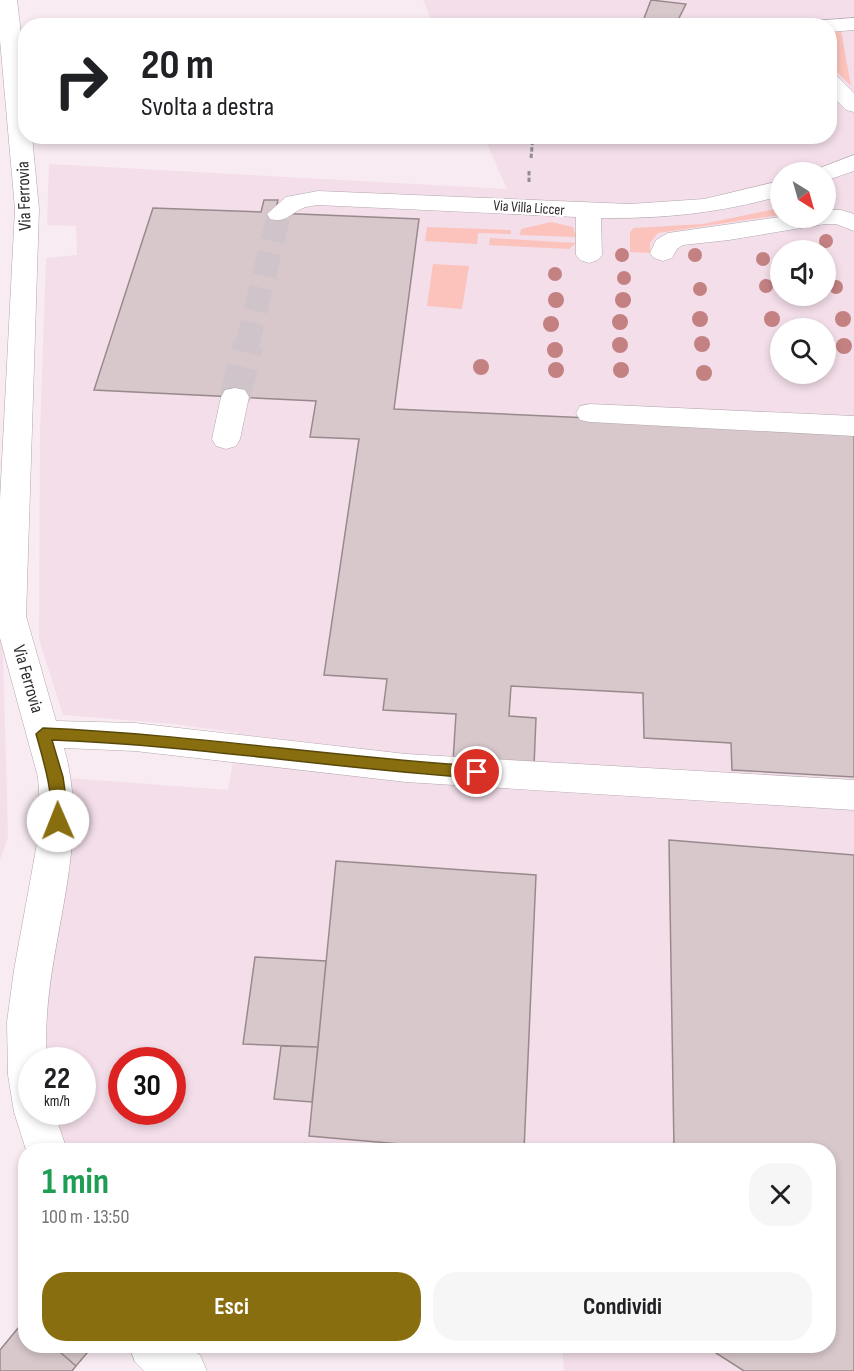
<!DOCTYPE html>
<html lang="it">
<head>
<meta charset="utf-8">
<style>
  body { margin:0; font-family:"Sofia Sans Condensed",sans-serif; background:#f6f6f6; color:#202124; height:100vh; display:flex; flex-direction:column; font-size:22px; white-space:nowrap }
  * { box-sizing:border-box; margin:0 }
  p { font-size:20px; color:#757577 }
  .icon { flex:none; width:33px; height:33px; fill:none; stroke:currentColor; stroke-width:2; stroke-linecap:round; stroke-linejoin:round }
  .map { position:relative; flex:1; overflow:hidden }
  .details { position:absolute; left:18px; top:1143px; width:818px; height:210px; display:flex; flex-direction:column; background:#fff; border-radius:24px; box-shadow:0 3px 9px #0003 }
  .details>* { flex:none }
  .hud { position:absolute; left:18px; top:18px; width:819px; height:126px; border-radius:24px; box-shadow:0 3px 9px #0003; background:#fff; color:#202124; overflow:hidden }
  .needle { width:39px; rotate:143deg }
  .fabs { position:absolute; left:770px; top:162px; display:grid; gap:12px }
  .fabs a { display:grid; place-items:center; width:66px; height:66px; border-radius:50%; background:#fff; box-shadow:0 3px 9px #0003; font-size:30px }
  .speed { position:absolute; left:18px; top:1047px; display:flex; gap:12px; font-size:30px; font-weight:700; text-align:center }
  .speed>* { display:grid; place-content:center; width:78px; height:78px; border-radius:50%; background:#fff; box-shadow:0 3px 9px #0003; line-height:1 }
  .speed small { font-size:15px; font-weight:400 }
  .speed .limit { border:9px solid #d22; background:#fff; color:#111 }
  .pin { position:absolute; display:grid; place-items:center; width:51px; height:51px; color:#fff; margin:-26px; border:3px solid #fff; border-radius:50%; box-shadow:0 2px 6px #0007 }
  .me { position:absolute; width:66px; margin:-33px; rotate:359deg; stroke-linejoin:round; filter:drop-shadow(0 0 4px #0008) }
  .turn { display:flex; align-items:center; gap:21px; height:126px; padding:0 24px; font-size:27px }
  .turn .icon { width:78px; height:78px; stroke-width:2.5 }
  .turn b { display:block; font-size:42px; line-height:51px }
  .round { display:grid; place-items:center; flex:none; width:63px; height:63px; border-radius:24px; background:#f6f6f6 }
  .head { display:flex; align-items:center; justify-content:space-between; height:102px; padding:0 24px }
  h1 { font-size:36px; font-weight:700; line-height:45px; color:#1e9e55 }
  .button { display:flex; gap:12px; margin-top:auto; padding:12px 24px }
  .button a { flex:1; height:69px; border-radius:24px; background:#886e0e; color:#fff; font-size:24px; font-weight:700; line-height:69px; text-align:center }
  .button a+a { background:#f6f6f6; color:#202124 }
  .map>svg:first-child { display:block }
</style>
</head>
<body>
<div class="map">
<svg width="854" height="1371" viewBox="0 0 854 1371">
  <rect width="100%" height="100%" fill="#f8ebf2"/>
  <path fill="#f3dee9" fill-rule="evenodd" d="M423,0H854V1371H564L562,1346H828V1150H46L38,1134L34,1112H82V1060H32L55,777L228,790L238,733L175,724L63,715L39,639L40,433L46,258L77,255L76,226L47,225L49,164L507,189L484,137L830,136V26L434,25ZM780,172H825V218H780ZM780,250H825V296H780ZM780,328H825V374H780ZM122,1060H172V1112H122Z
    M0,545L8,837L0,860Z"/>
  <path fill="#fbc3bc" d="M841,30L851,86L830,65V31Z
    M780,208V215L658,233L650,243V253L630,252V232L634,228L703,224Z
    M551,222L573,227L576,237L520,235L521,229Z
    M427,227L511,230V234L478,233L477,244L425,241Z
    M490,238L576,243L569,249L489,245Z
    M433,264L469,266L462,309L427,306Z"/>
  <path fill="#d8c8cb" stroke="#988a8c" stroke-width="1.5" d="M651,0L686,4L675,26L643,21Z
    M264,200H278L275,213L419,219L394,409L854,430V777L732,770L731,743L644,738L643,693L511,686L509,716L536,718L534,766L453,761L456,714L383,710L387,679L324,675L359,439L310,437L316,401L94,390L153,208L261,212Z
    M669,840L854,855V1371H744L705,1346H828V1150H674Z
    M336,861L536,875L524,1150H468L309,1136Z
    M255,957L326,961L318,1047L243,1044Z
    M281,1046L318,1047L312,1102L274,1099Z
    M24,1321L26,1346H53L76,1366L72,1371H0V1350Z
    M53,1346H93L76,1366Z"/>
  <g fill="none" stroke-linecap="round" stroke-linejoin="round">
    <path stroke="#d0c4cb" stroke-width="24" stroke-dasharray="24 12" stroke-linecap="butt" d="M247,346L279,214"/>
    <path stroke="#d0c4cb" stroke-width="31" stroke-dasharray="31 15" stroke-linecap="butt" d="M235,397L248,345"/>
    <defs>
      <path id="minor" d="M0,0H17L26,77V136H32L39,209L26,616L56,721L135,723L406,754L854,780V810L406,782L135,751L64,748C94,852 39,955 47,1060H32V1112H54L67,1150H26L14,1112L8,1075L7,1022L14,970L36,849L40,806L38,777L0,638V500L15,209L0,40Z
        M854,18V30L830,32V26H810L812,21Z
        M830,75L838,77L854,93V112L846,110L830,94Z
        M854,155V171L825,181V172H814L817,169Z
        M780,181V196C720,213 662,219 601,218L602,255L598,260L589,263L580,260L576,255V217L318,205C313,206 307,206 303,208C289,214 287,223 270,219L267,214L286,197L318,191L630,204L704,199Z
        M825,210H841L854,214V231L836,224H825L729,240L683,245L677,249L672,258L663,261L654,258L650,253L656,240L668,233L780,217L825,218Z
        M235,388L245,390L249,397L240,439L236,446L226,449L216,446L212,439L221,397L225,390Z
        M590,404L854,416V436L590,422L580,420L576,413L580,406Z
        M129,1346H185L200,1355L207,1371H144L135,1362Z"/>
    </defs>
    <use href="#minor" stroke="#b2a6ad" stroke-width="1"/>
    <path stroke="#968d92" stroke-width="3" stroke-dasharray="4.5 2" stroke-linecap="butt" d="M531,158L533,136
      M529,171V182"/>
    <use href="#minor" fill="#fff" fill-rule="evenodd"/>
  </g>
  <g fill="#c38182">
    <circle cx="826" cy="241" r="7"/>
    <circle cx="622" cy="255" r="7"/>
    <circle cx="695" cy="255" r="7"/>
    <circle cx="763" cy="259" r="7"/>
    <circle cx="555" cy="274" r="7"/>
    <circle cx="624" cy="278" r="7"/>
    <circle cx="766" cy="286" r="7"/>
    <circle cx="836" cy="287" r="7"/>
    <circle cx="700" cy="289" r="7"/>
    <circle cx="556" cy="300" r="8"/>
    <circle cx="623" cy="300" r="8"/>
    <circle cx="700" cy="319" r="8"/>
    <circle cx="772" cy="319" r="8"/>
    <circle cx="843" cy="319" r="8"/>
    <circle cx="620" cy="322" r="8"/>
    <circle cx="551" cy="324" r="8"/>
    <circle cx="702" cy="344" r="8"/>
    <circle cx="620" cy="345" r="8"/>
    <circle cx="844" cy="346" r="8"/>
    <circle cx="555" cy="350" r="8"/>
    <circle cx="481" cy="367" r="8"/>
    <circle cx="556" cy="370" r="8"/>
    <circle cx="621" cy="370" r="8"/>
    <circle cx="704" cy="373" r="8"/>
  </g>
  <path fill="#886e0e" stroke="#584809" stroke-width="1.5" d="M43,728C188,734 332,757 477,766L484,772L477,778C335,769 194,745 52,740L63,777L67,805L65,821L58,828L51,821C53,791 44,763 36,734Z"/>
  <g text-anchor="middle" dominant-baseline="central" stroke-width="4.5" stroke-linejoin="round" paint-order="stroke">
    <g font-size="15" fill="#2f2a2d" stroke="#fff">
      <text transform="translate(529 208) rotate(4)">Via Villa Liccer</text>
    </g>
    <g font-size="18" fill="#2f2a2d" stroke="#fff">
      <text transform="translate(24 196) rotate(-92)">Via Ferrovia</text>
      <text transform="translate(28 679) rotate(74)">Via Ferrovia</text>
    </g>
  </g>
</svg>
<div class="fabs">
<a><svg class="needle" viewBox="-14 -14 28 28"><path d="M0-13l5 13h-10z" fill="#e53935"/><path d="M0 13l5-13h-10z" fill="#757577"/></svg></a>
<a><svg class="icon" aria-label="sound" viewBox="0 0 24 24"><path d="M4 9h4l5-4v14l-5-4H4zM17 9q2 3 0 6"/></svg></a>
<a><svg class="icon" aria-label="search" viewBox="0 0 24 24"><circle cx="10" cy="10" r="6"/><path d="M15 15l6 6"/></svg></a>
</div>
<div class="speed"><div>22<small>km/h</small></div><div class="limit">30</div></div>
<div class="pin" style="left:477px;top:772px;background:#d93025"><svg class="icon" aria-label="arrive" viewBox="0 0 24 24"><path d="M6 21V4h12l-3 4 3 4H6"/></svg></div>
<svg class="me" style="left:58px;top:821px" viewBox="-20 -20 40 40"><circle r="19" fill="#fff"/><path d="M0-13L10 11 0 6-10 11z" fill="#886e0e"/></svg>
<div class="hud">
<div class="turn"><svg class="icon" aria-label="right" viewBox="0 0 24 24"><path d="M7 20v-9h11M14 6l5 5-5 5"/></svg><div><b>20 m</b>Svolta a destra</div></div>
</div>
<section class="details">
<div class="head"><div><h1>1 min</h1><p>100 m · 13:50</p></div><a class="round"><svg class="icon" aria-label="close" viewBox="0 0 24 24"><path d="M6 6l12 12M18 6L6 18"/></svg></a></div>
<div class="button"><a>Esci</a><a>Condividi</a></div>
</section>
</div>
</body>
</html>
